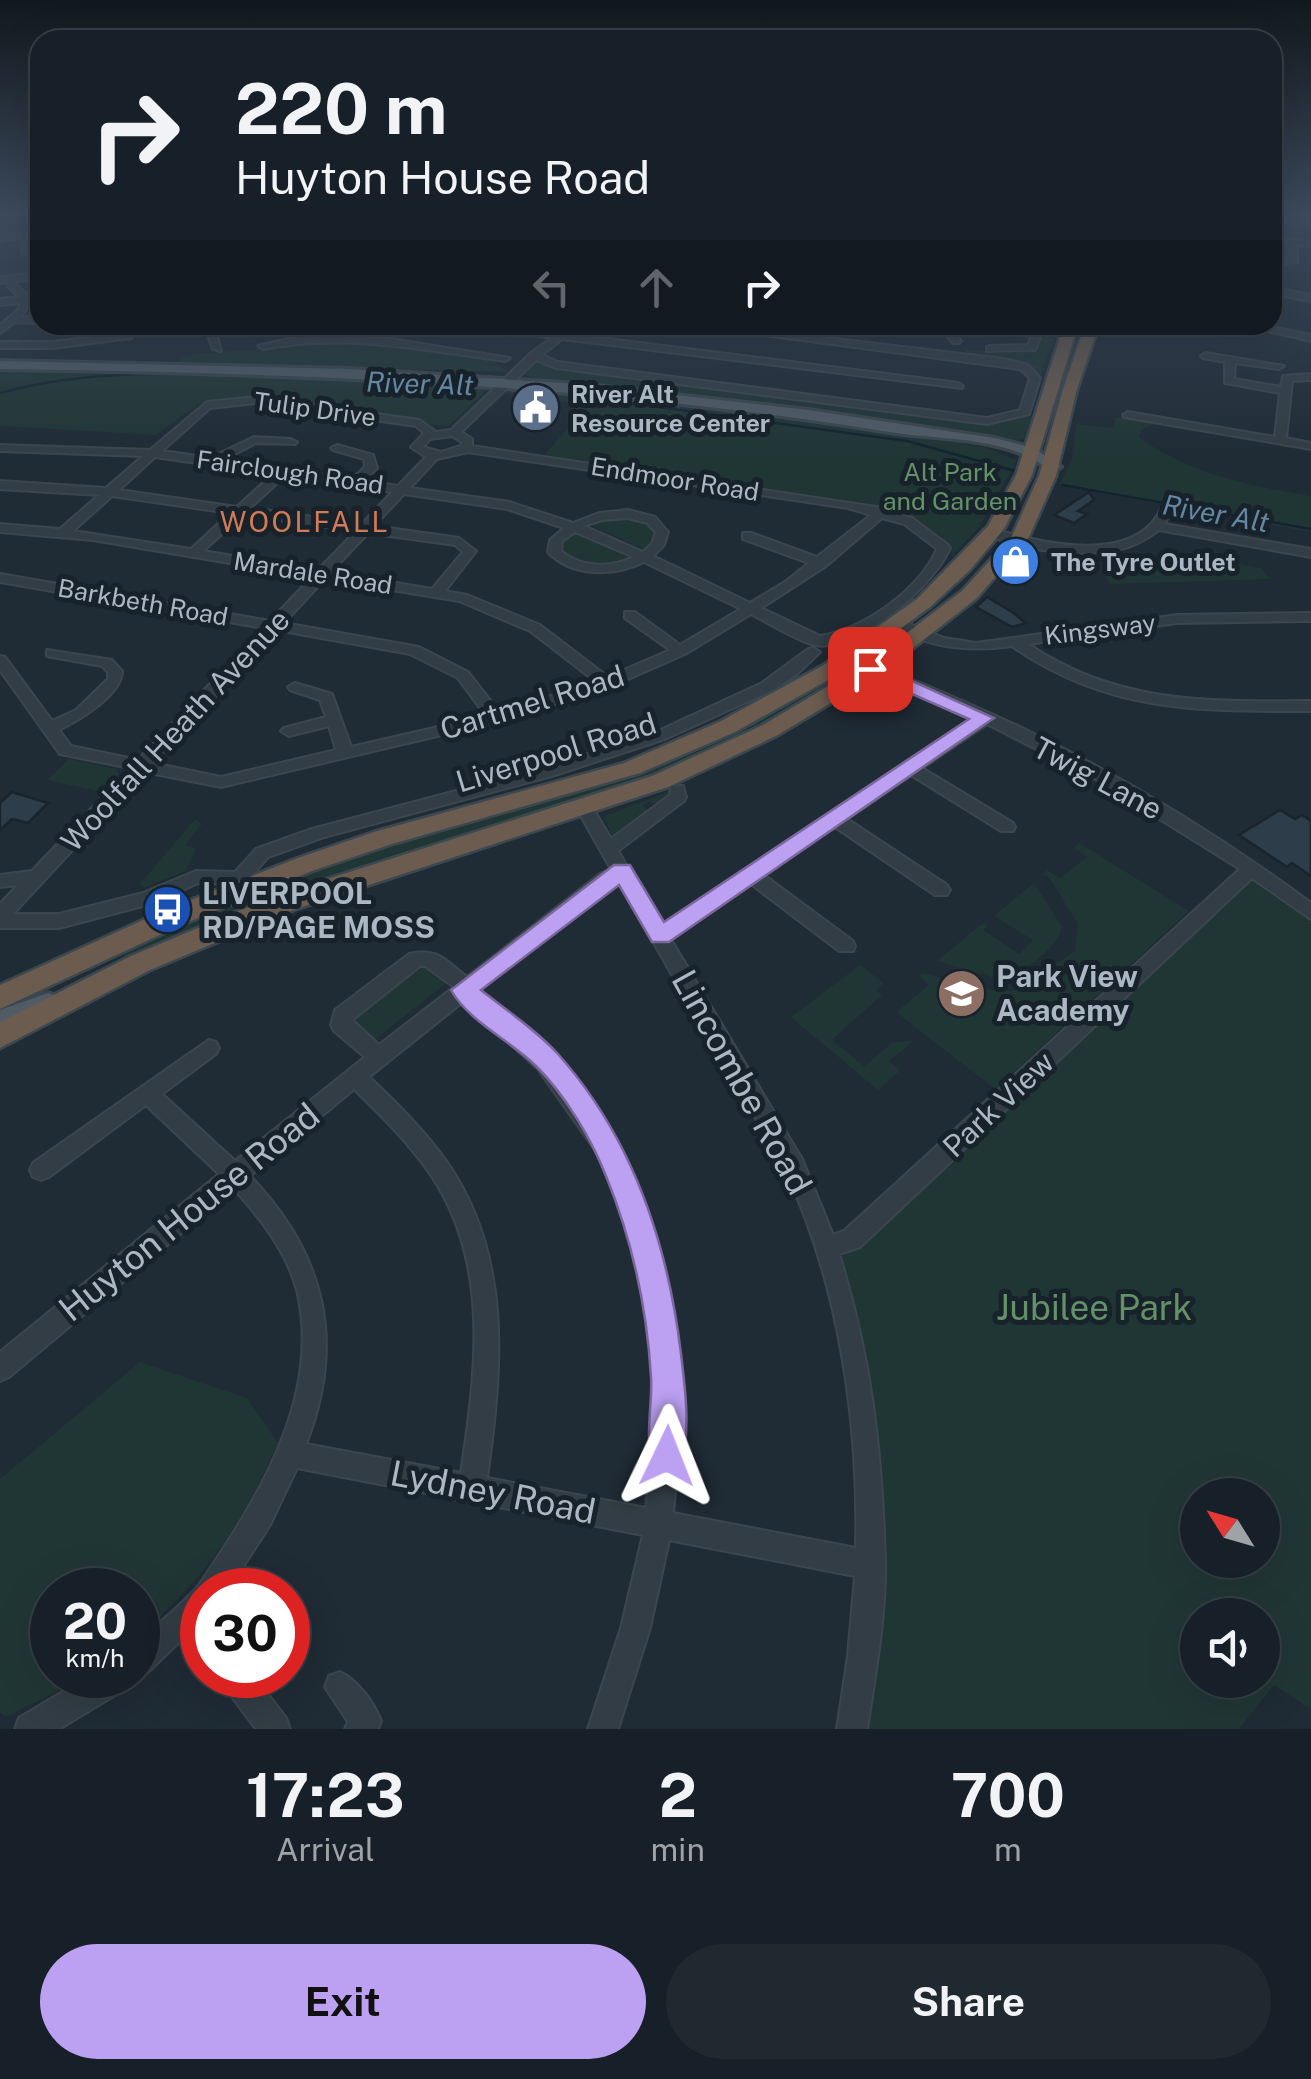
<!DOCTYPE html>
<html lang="en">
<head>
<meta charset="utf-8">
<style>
  body { margin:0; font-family:"Public Sans",sans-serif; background:#202830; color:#f1f3f6; height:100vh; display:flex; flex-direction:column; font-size:38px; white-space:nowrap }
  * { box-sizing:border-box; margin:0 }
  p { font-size:32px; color:#9ea3a8 }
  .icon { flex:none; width:55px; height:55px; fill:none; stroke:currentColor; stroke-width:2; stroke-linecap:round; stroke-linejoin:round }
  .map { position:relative; height:1729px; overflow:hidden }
  .drawer { display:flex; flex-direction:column; background:#172028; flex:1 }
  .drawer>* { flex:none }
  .guide { position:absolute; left:30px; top:30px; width:1252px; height:305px; border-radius:30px; box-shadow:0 10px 40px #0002,0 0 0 2px #363e45; background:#172028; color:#f1f3f6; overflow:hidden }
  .needle { width:65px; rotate:307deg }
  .fabs { position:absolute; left:1180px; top:1478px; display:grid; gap:20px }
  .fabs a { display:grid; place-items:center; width:100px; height:100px; border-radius:50%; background:#172028; box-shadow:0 10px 40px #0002,0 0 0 2px #363e45; font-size:50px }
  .speed { position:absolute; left:30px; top:1568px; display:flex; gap:20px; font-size:50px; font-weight:700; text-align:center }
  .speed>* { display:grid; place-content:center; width:130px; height:130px; border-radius:50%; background:#172028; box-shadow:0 10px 40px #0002,0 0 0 2px #363e45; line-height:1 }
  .speed small { font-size:25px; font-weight:400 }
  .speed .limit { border:15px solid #d22; background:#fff; color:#111 }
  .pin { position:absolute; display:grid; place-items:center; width:85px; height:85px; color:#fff; margin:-42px; border-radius:20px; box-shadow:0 5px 15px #0006 }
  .me { position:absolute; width:110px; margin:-55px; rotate:2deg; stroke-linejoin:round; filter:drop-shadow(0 0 8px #0008) }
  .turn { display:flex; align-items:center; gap:35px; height:210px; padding:0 40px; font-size:45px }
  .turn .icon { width:130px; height:130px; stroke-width:2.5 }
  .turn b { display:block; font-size:70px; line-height:85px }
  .lanes { display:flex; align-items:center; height:95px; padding:0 40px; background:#0003; justify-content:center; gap:50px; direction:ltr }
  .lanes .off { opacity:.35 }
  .eta { display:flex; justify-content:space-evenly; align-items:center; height:170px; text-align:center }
  .eta b { font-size:60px; font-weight:700; line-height:70px }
  .cta { display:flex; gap:20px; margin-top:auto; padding:20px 40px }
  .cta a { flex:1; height:115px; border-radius:60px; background:#bca0f2; color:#111; font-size:40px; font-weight:700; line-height:115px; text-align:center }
  .cta a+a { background:#202830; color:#f1f3f6 }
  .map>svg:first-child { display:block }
</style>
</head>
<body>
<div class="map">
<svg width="1311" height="1729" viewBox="0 0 1311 1729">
  <rect width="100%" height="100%" fill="#1f2b35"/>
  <path fill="#203635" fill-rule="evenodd" d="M1043,337L1055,338L1040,376C1023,357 991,358 968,355L963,348L1016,353L1037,349Z
    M339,340L488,358L508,372L177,362L181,356Z
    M539,359L549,365L986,422L1031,416L1025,439L1004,442L860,424L984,447L1017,460L980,526L952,556L951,545L913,518L883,507L544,455L568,428L567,420L580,404L505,393L514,384L537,380L523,374Z
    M0,366L69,367L494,383L448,427L245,396L198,404L156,435L0,426Z
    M1116,417L1155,423L1141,430L1139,437C1189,474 1250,486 1311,496V532L1059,486L1073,456L1076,424L1113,428Z
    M622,516L647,521L657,531V540L646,550L588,524Z
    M574,531L633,557C608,570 587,567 562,556L561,540Z
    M1192,555L1261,568L1270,579L1111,584L1102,573L1175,563Z
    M868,647L881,654L745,737L674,770L584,803L361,868L129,960L118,951L354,856L621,778Z
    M69,759L117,769L119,774L98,791L47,780Z
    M673,790L662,805L648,802L643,806L649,811L613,839L604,816Z
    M195,819L202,824L185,845L196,849L185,871L146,887L139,885Z
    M1079,843L1189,911L995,1089L896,1012L929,985L919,976L923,973C959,982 1012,1005 1042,979L1039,975L1075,951L1078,924L1050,879L1042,874L1047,870L1060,878L1087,857L1074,848Z
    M1251,869L1311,913V1709L1274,1685L1239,1729H853L871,1642L837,1246ZM1198,1495H1262V1560H1198ZM1198,1615H1262V1680H1198Z
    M1034,883L1062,927C1058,947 1022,975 1002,980L937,961L983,923L988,926L983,930L1019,954L1033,940L994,916Z
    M427,964L449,981L373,1041L351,1022L416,965Z
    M860,965L884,983L876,990L882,995L832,1040L864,1066L893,1042L913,1041L889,1061L900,1071L878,1090L791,1017Z
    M140,1362L247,1398L278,1443C242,1523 206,1580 138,1635V1590H52V1675H89L6,1717L0,1712V1479Z"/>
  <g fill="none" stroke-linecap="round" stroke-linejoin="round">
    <path stroke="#132431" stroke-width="2.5" d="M542,391L907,441L1015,471
      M0,393C117,361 234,378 353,379
      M1062,485L1311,529"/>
  </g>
  <path fill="#2d3d49" stroke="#19242c" stroke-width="2.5" d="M1089,492L1094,500L1078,511L1087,514L1074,523L1054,515Z
    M987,597L1012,612L1026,623L1012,627L976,607Z
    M12,792L48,803L28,823L12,819L0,830V803Z
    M1280,810L1295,819L1302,815L1311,821V876L1292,863L1287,867L1239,835Z"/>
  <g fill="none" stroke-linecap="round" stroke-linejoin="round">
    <defs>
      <path id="minor" d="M1272,218L1311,222V226L1272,222Z
        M40,232V236L32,237L29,249L40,250V254L22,253L23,238L0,240V236Z
        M1272,238L1311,242V246L1297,245V262L1272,264V259L1290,258L1289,244L1272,242Z
        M40,273V279L16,281V285L29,296L40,295V301L30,302L21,317H40V323L15,322L0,333V325L18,310L21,303L0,305V299L20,297L9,288L7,282L0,283V277Z
        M1272,288L1311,295V301L1272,294Z
        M131,325H141L131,338L53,348H0V342H53L127,333Z
        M204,325H214L221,351L213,349Z
        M468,325H495L558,333L568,325H579L568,334L958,383L963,386L962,388L562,339L542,355L558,362L987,418L1020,410L1030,378L1020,369L689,325H717L1004,359L1028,365L1040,378L1029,414L987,424L556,368L536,360L461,432L472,439V446L882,508L912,518L948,545L950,548C935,584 858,653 815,645C797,641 769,623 751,614L685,654L612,686L501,721L221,787L145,772L13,914H59L143,893L196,871L235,872L256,849L312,829L543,768L654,733L762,683L808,649L813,648L820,652L797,674L773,690L665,739L552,776L324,837L268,857L249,879L254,888L251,893H239L234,884L198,883L154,903L59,928H0V904L18,885L0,887V875L32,871L130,768L60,754L0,670V656L5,657L52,721L76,710L108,679V672L102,666L47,656V650L112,660L122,671C122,695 79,720 59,730L71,746L138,760L263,628L0,582V574L270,621L312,577L93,540L0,532V524L60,529L99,495L0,489V481L106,488L143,456L0,451V445L150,450L207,402L256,397L419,420L436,432L451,430L531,353L552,338ZM256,403L416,426L424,433L411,447L426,457L398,486L364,481L377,468L373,455L337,445L331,448L333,450L364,459L365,467L352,479L223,460L256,443L295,444L297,442L291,439L254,437L210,458L162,451L210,408ZM452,436L462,442L461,446L441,452L423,447L430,439ZM468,452L848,508L871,515L817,557L751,533H743V539L809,563L785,582L750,603L653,556L664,545L668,532L655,517L628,510L599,513L573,523L509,502L410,488L437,459ZM155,457L273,474L237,507L119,490ZM285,476L392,492L362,524L250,508ZM404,494L507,509L564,528L550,540L548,552C572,577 613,577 644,562L741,609L680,645L635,612H625V618L670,650L608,677L540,625L467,595L445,591L476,551L459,538L374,526ZM112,496L230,513L191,549L73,531ZM243,515L356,531L318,570L203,551ZM628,518L647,523L656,532L652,544L643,552L584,526L601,520ZM882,518L904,524L937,549C919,590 864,629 820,636L761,608L826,566ZM575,532L634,557C610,568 581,568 561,551L562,541ZM368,533L455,545L463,552L432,589L331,572ZM325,579L459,601L530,631L596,682L499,712L468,672L419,647L284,623ZM277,630L410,654L458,678L486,716L351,747L332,694L295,683L288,687L290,690L320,700L326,717L284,728L281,731L289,736L329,726L336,750L221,777L153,763Z
        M939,325H949L961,341L959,343H953Z
        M1003,325H1013V327L1008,330Z
        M1018,325H1031L1043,331L1035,350L987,351V347L990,346L1028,345L1033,332Z
        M1242,325H1261L1311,335V341Z
        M323,335L384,338L510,358L505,361C424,350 345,333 263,349L258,346L293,338Z
        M1206,353L1284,366L1279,369L1235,363L1234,379L1281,387L1283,376L1311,374V380L1292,381L1286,438L1311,443V449L1124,417L1123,415L1128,412L1275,437L1280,393L1225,383V362L1203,358L1201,356Z
        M1168,503L1174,507L1164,524L1311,549V557L1159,530C1146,540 1133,547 1117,550C1082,557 1015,551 986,533L992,529C1035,541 1115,562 1151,524C1156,519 1160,511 1164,504Z
        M1311,613V621L1177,623L1028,644C1116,704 1208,702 1311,701V711C1199,711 1108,713 1012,646C969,652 924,649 888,622L895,618L944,638L976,643L1177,615Z
        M870,665C904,675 937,690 969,704C1091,757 1204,824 1311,903V919L1252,878L860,1247L839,1254C872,1360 882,1453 885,1563C886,1616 875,1675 867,1729H837L848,1656L855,1576L669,1540L650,1628L618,1729H588L621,1628L643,1535L297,1468L270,1525L228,1590H202V1620L148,1672L138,1677L134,1675L130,1686L59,1729H15L19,1718L91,1675H138V1642C153,1628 189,1599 199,1585C256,1501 321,1400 298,1294C288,1253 261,1219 234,1189L9,1377L0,1381V1352L219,1174L146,1105L49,1177L41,1180L33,1177L30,1170L33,1163L209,1040L216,1042L219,1048L216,1054L162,1094L235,1161L365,1057L334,1031L331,1025L335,1010L409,954C437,947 446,961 467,977L600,874L611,869L577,809L579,805H591L611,839L670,795L671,786H683L686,797L684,801L618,851L662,925L975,718L865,672L863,669ZM987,724L1094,778L1240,869L844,1231L833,1235L802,1159L670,938L751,884L839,951H853L855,946L853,941L764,875L835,827L935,895H947L950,890L947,885L847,819L911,775L1001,831H1013L1015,827L1013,823L922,768ZM618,880C656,946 693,1012 731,1078C749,1108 769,1138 785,1170C839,1283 859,1423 856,1548L673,1513L681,1427L676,1329L655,1234L612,1138L553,1057L478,990ZM420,966H425L454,987L379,1045L352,1020ZM464,1001L538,1069L596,1151L632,1234L652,1329L655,1427L646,1508L487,1478C502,1369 513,1256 446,1161C424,1130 397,1103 369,1077ZM354,1089C382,1116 409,1143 431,1175C491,1264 476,1373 461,1473L306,1444C346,1341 325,1254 250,1176Z
        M340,1672C358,1680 374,1703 381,1721L378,1729H345L348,1722L325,1687L329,1676Z
        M220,1675H253L286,1718L290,1729H256L224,1686Z"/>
      <path id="major" d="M0,361L349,369L578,384L808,410L994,438L1034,448L1061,467L1049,470C1009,436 939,440 889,432C595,384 298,373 0,369Z
        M48,993L57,996L61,1003L57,1010L0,1030V1010Z"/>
      <path id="highway" d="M1064,325H1078L1032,475L1004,529L970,570L930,607L837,675L735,732L640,773L392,844L312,871L181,925L0,1009V985L163,911L295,859L374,832L624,763L719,722L822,666L917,599L988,526L1016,475Z
        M1085,325H1099L1077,389L1056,476L1029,537L977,598L884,671L776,736L668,787L296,909L150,970L0,1048V1022L131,956L277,895L652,776L761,726L869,662L963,590L1012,536L1039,476L1063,389Z"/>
    </defs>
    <use href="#minor" stroke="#3b464f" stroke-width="4"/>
    <use href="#major" stroke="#3b464f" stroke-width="6"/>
    <use href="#highway" stroke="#3c4850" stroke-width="5"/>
    <use href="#minor" fill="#323d45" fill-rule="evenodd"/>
    <use href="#major" fill="#4f5c66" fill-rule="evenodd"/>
    <use href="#highway" fill="#6b5c4f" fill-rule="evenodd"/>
  </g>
  <linearGradient id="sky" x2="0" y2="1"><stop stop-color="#11181d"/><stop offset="0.47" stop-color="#3c4a5c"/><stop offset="1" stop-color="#3c4a5c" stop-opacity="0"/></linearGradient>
  <rect width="1311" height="455" fill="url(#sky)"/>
  <path fill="#bca0f2" stroke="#7a689d" stroke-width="2.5" d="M864,665H877L994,718L669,942H652L619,885L481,990C506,1010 536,1030 558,1054C632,1137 668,1245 681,1354C685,1388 692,1436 679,1468L667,1473L655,1468C643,1440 653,1406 651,1377C647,1308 632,1240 606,1176C591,1138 565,1095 536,1066C511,1041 468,1021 451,990L614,865H630L664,922L969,719L864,673Z"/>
  <defs>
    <symbol id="civic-disc" viewBox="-11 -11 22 22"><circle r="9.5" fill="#5c6f8a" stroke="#18222a"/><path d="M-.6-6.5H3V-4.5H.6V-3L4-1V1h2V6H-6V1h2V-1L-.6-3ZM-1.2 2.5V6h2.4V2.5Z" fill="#fff"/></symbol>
    <symbol id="shop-disc" viewBox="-11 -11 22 22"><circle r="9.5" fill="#3f7fe0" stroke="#18222a"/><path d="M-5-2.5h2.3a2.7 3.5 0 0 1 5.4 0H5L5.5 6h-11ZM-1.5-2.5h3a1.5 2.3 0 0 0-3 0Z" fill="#fff"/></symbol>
    <symbol id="bus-disc" viewBox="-11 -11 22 22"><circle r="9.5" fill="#1a4fb4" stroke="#18222a"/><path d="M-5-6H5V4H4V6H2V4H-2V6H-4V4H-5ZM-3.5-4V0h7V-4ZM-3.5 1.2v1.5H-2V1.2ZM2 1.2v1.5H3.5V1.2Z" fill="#fff"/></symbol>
    <symbol id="school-disc" viewBox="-11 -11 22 22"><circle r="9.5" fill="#8d6e63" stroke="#18222a"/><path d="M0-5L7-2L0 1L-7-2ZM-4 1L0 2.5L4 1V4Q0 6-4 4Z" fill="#fff"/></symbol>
  </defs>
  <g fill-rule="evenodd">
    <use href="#civic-disc" x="508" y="380" width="55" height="55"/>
    <use href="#shop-disc" x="988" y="534" width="55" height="55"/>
    <use href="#bus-disc" x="140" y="882" width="55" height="55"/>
    <use href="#school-disc" x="934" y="966" width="55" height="55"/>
  </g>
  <g text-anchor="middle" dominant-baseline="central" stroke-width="10" stroke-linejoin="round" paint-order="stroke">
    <g font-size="25" font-weight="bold" fill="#abb8c3" stroke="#18222a" text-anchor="start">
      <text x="571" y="394">River Alt<tspan x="571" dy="29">Resource Center</tspan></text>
      <text x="1051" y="562">The Tyre Outlet</text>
    </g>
    <g font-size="25" fill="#abb8c3" stroke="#18222a">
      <text transform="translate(315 409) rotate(8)">Tulip Drive</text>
      <text transform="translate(290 472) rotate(8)">Fairclough Road</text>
      <text transform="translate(675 479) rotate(9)">Endmoor Road</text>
      <text transform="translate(313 573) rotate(9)">Mardale Road</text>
      <text transform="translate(143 602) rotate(10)">Barkbeth Road</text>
      <text transform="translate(1100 629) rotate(-7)">Kingsway</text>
    </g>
    <g font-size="25" fill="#649268" stroke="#18222a">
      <text x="950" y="472">Alt Park<tspan x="950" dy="29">and Garden</tspan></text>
    </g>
    <g font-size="28" font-style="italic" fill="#6487a2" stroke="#18222a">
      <text transform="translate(420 383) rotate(2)">River Alt</text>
      <text transform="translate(1216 513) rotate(10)">River Alt</text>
    </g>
    <g font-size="28" letter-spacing="2.5" fill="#d27b57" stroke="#18222a">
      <text x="305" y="521">WOOLFALL</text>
    </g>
    <g font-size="30" fill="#abb8c3" stroke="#18222a">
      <text transform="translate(532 702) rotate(-17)">Cartmel Road</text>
      <text transform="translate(175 730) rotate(-47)">Woolfall Heath Avenue</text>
      <text transform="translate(556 752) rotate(-17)">Liverpool Road</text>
      <text transform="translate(1098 778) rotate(28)">Twig Lane</text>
      <text transform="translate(998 1104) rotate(-43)">Park View</text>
    </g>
    <g font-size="30" font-weight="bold" fill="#abb8c3" stroke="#18222a" text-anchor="start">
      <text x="202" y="893">LIVERPOOL<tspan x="202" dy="34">RD/PAGE MOSS</tspan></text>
      <text x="996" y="976">Park View<tspan x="996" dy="34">Academy</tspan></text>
    </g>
    <g font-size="35" fill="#abb8c3" stroke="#18222a">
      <text transform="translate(742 1082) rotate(61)">Lincombe Road</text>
      <text transform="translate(189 1212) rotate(-39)">Huyton House Road</text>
      <text transform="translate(493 1492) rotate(11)">Lydney Road</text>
    </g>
    <g font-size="35" fill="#649268" stroke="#18222a">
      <text x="1094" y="1307">Jubilee Park</text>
    </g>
  </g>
</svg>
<div class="fabs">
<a><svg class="needle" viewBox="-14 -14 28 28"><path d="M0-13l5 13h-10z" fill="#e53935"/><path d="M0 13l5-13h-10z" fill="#9ea3a8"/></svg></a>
<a><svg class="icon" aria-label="sound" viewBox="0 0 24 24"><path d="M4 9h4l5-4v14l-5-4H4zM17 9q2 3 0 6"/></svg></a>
</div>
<div class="speed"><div>20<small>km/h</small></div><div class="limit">30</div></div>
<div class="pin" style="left:870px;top:669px;background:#d93025"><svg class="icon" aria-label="arrive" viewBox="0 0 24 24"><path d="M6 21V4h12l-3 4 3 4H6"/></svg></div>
<svg class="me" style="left:667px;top:1456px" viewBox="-20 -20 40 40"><path d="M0-17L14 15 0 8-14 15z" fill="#bca0f2" stroke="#fff" stroke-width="4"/></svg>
<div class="guide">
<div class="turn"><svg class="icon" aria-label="right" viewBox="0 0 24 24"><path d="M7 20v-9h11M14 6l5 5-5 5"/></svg><div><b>220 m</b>Huyton House Road</div></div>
<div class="lanes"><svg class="icon off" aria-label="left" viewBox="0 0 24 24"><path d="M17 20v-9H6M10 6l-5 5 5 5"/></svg><svg class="icon off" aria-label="ahead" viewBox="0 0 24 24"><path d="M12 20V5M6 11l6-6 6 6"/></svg><svg class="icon" aria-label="right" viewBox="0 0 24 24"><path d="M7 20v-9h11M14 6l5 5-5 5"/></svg></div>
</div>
</div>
<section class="drawer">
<div class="eta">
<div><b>17:23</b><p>Arrival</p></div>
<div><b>2</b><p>min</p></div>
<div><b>700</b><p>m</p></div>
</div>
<div class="cta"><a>Exit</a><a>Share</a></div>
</section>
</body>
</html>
